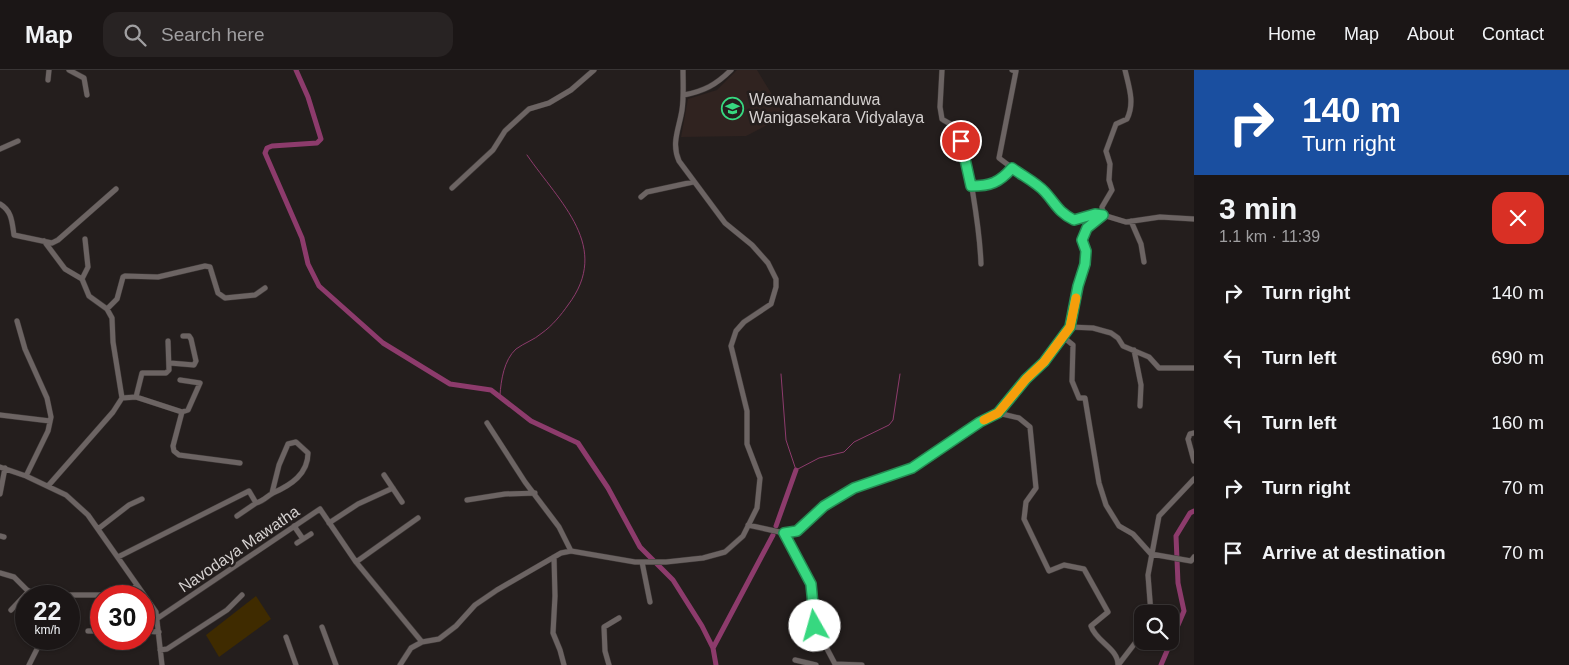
<!DOCTYPE html>
<html lang="en">
<head>
<meta charset="utf-8">
<style>
  body { margin:0; font-family:Arial,sans-serif; background:#282323; color:#f1f3f6; height:100vh; display:flex; flex-direction:column; font-size:19px; white-space:nowrap }
  * { box-sizing:border-box; margin:0 }
  p { font-size:16px; color:#a09fa1 }
  .icon { flex:none; width:28px; height:28px; fill:none; stroke:currentColor; stroke-width:2; stroke-linecap:round; stroke-linejoin:round }
  .map { position:relative; flex:1; overflow:hidden }
  .panel { display:flex; flex-direction:column; background:#1b1616; width:375px }
  .panel>* { flex:none }
  .top-card { background:#1a4fa0; color:#fff; overflow:hidden }
  .controls { position:absolute; left:1134px; top:535px; display:grid; gap:10px }
  .controls a { display:grid; place-items:center; width:45px; height:45px; border-radius:10px; background:#1b1616; box-shadow:0 1px 4px #0004,0 0 0 1px #393535; font-size:25px }
  .speed { position:absolute; left:15px; top:515px; display:flex; gap:10px; font-size:25px; font-weight:700; text-align:center }
  .speed>* { display:grid; place-content:center; width:65px; height:65px; border-radius:50%; background:#1b1616; box-shadow:0 1px 4px #0004,0 0 0 1px #393535; line-height:1 }
  .speed small { font-size:12px; font-weight:400 }
  .speed .limit { border:8px solid #d22; background:#fff; color:#111 }
  .pin { position:absolute; display:grid; place-items:center; width:42px; height:42px; color:#fff; margin:-21px; border:2px solid #fff; border-radius:50%; box-shadow:0 1px 5px #0007 }
  .me { position:absolute; width:55px; margin:-28px; rotate:353deg; stroke-linejoin:round; filter:drop-shadow(0 0 4px #0008) }
  .turn { display:flex; align-items:center; gap:18px; height:105px; padding:0 25px; font-size:22px }
  .turn .icon { width:65px; height:65px; stroke-width:2.5 }
  .turn b { display:block; font-size:35px; line-height:42px }
  .round { display:grid; place-items:center; flex:none; width:52px; height:52px; border-radius:15px; background:#282323 }
  .summary { display:flex; align-items:center; justify-content:space-between; height:85px; padding:0 25px }
  h1 { font-size:30px; font-weight:700; line-height:38px }
  ul { padding:0; list-style:none }
  li { display:flex; align-items:center; gap:15px; height:65px; padding:0 25px }
  li div { flex:1 }
  li b { display:block; font-size:19px }
  li em { font-style:normal }
  header { display:flex; align-items:center; gap:30px; box-sizing:border-box; height:70px; padding:0 25px; background:#1b1616; border-bottom:1px solid #393535 }
  header strong { font-size:24px }
  nav { display:flex; gap:28px; margin-inline-start:auto; font-size:18px }
  .search { width:350px; height:45px; background:#282323; display:flex; align-items:center; gap:12px; box-sizing:border-box; padding:0 18px; border-radius:15px; color:#a09fa1; font-size:19px }
  main { display:flex; flex:1; min-height:0 }
  .map>svg:first-child { display:block }
</style>
</head>
<body>
<header>
<strong>Map</strong>
<div class="search"><svg class="icon" aria-label="search" viewBox="0 0 24 24"><circle cx="10" cy="10" r="6"/><path d="M15 15l6 6"/></svg>Search here</div>
<nav><a>Home</a><a>Map</a><a>About</a><a>Contact</a></nav>
</header>
<main>
<div class="map">
<svg width="1194" height="595" viewBox="0 0 1194 595">
  <rect width="100%" height="100%" fill="#241e1d"/>
  <path fill="#302320" d="M737,0H757L785,46L746,66L681,67L688,29L717,20Z"/>
  <path fill="#3f2b00" d="M256,526L271,549L219,587L206,565Z"/>
  <g fill="none" stroke-linecap="round" stroke-linejoin="round">
    <path stroke="#8d3b6c" stroke-width="1" d="M781,304L786,370L796,400L819,388L844,382L854,372L889,355L893,350L900,304
      M500,325C501,310 504,290 516,279C524,273 534,270 542,263C552,256 561,245 568,235C612,177 560,133 527,85"/>
    <path stroke="#8d3b6c" stroke-width="5" d="M296,0L308,27L321,69L317,73L272,76L267,78L265,83L302,168L308,194L319,216L383,273L450,314L491,320L531,351L578,373L608,418L640,477L673,510L702,556L713,578L716,595
      M776,456L796,400
      M713,578L773,465
      M1161,595L1184,541L1178,513L1176,466L1190,443L1194,441"/>
    <defs>
      <path id="minor" d="M69,0L84,8L87,25
        M942,0L940,37L942,49C946,52 952,54 955,58C969,78 980,167 981,194
        M1012,0L1016,1L999,88C1013,99 1029,109 1043,121C1056,131 1055,140 1074,150L1095,144L1103,145L1102,137L1112,120L1109,110L1110,94L1106,81L1116,54L1127,49C1135,33 1129,17 1125,0
        M48,10L49,0
        M684,25C704,21 716,15 731,0
        M0,79L18,71
        M971,116C990,116 999,113 1012,98
        M452,118L493,80L505,61L529,39L549,33L571,20L594,0
        M641,127L647,122L693,112
        M0,134C12,141 12,152 14,165L52,173L58,170L116,119
        M1131,151L1141,174L1144,192
        M44,171L65,199L82,209L89,226L107,239L112,248L113,272L122,328
        M82,209L88,197L85,169
        M107,239L117,229L123,207L125,206L158,207L205,196L210,197L218,223L225,228L255,225L265,218
        M17,251L25,279L47,328L51,347L48,361L26,406
        M1070,257L1093,258L1111,263L1118,268L1123,276L1149,287L1159,298H1194
        M1062,266L1073,275L1072,311L1079,328H1085L1099,413L1106,435L1119,456L1133,464L1151,484L1191,491L1194,487
        M1134,280L1141,315L1140,336
        M170,293L194,295L196,291L191,269L189,266H183
        M136,327L182,342L188,340L200,313L180,310
        M182,342L173,376L174,381L179,385L240,393
        M998,343L1019,348L1030,357L1036,418L1026,432L1024,449L1049,501L1064,495L1084,499L1108,542L1091,556C1096,572 1118,578 1118,595
        M0,345L50,351
        M487,353L525,412L559,457L571,481
        M1194,363L1190,364L1188,369L1194,391
        M0,397L26,406L66,425L88,445L156,542L162,595
        M384,405L402,432
        M48,416L113,342L122,328L136,327L142,303H166L169,300L168,271
        M0,424L5,398
        M467,430L505,424L535,423
        M237,446L256,433
        M329,453L358,434L393,418
        M748,455L784,463L797,461L824,436L854,418L912,398L980,351L998,343L1026,309L1044,292L1070,257L1078,216L1085,194L1086,181L1082,170L1087,158L1103,145L1126,152L1160,147L1194,149
        M294,456L303,469
        M98,459L129,435L142,429
        M784,463L811,514L815,556L835,594L862,595
        M0,466L4,467
        M297,473L311,464
        M118,487L249,421L256,433C264,431 267,426 273,423C291,415 308,404 308,383L296,372L288,374L279,395L272,423
        M554,487L555,526L553,563L560,580L564,595
        M356,492L418,448
        M642,492L650,532
        M0,503L14,507L32,525H128L137,515
        M18,533L26,540
        M11,540L29,521
        M1151,544L1148,505L1159,446L1194,409
        M158,548L320,439L356,492L422,572
        M322,557L336,595
        M88,561H101
        M144,561L159,562
        M286,567L296,595
        M160,580L167,579L227,540L242,525
        M795,590L816,595
        M1119,594L1142,564
        M29,595L42,569
        M400,595L411,578L422,572L439,569L456,556L475,535L497,520L561,483L571,481L635,492H666L703,488L725,482L743,466L757,438L760,408L747,374V341L731,276L736,261L744,252L771,234L776,217V209L768,193L752,175L725,153L679,91C671,73 679,59 682,40C684,27 683,13 683,0
        M609,595L605,581L604,557L619,548"/>
    </defs>
    <use href="#minor" stroke="#3e3837" stroke-width="6"/>
    <use href="#minor" stroke="#6c6463" stroke-width="5"/>
  </g>
  <g fill="none" stroke-linecap="round" stroke-linejoin="round">
    <defs>
      <path id="route" d="M815,556L811,514L784,463L797,461L824,436L854,418L912,398L980,352L998,343L1026,309L1044,292L1070,257L1078,216L1085,194L1086,181L1082,170L1087,158L1103,145L1095,144L1074,150C1058,142 1056,134 1045,122C1037,113 1023,106 1012,98C999,113 990,116 971,116L961,71"/>
    </defs>
    <use href="#route" stroke="#248c53" stroke-width="12"/>
    <use href="#route" stroke="#37d880" stroke-width="9"/>
    <path stroke="#f59e0b" stroke-width="9" d="M984,350L998,343L1026,309L1044,292L1070,257L1076,228"/>
  </g>
  <defs>
    <symbol id="school-ring" viewBox="-11 -11 22 22"><circle r="9.5" fill="#241e1d" stroke="#37d880" stroke-width="1.5"/><path d="M0-5L7-2L0 1L-7-2ZM-4 1L0 2.5L4 1V4Q0 6-4 4Z" fill="#37d880"/></symbol>
  </defs>
  <g fill-rule="evenodd">
    <use href="#school-ring" x="720" y="26" width="25" height="25"/>
  </g>
  <g text-anchor="middle" dominant-baseline="central" stroke-width="5" stroke-linejoin="round" paint-order="stroke">
    <g font-size="16" fill="#d5d1d0" stroke="#241e1d" text-anchor="start">
      <text x="749" y="29">Wewahamanduwa<tspan x="749" dy="18">Wanigasekara Vidyalaya</tspan></text>
    </g>
    <g font-size="16" fill="#d5d1d0" stroke="#241e1d">
      <text transform="translate(239 479) rotate(-34)">Navodaya Mawatha</text>
    </g>
  </g>
</svg>
<div class="controls">
<a><svg class="icon" aria-label="search" viewBox="0 0 24 24"><circle cx="10" cy="10" r="6"/><path d="M15 15l6 6"/></svg></a>
</div>
<div class="speed"><div>22<small>km/h</small></div><div class="limit">30</div></div>
<div class="pin" style="left:961px;top:71px;background:#d93025"><svg class="icon" aria-label="arrive" viewBox="0 0 24 24"><path d="M6 21V4h12l-3 4 3 4H6"/></svg></div>
<svg class="me" style="left:815px;top:556px" viewBox="-20 -20 40 40"><circle r="19" fill="#fff"/><path d="M0-13L10 11 0 6-10 11z" fill="#37d880"/></svg>
</div>
<section class="panel">
<div class="top-card">
<div class="turn"><svg class="icon" aria-label="right" viewBox="0 0 24 24"><path d="M7 20v-9h11M14 6l5 5-5 5"/></svg><div><b>140 m</b>Turn right</div></div>
</div>
<div class="summary"><div><h1>3 min</h1><p>1.1 km · 11:39</p></div><a class="round" style="background:#d93025;color:#fff"><svg class="icon" aria-label="close" viewBox="0 0 24 24"><path d="M6 6l12 12M18 6L6 18"/></svg></a></div>
<ul>
<li><svg class="icon" aria-label="right" viewBox="0 0 24 24"><path d="M7 20v-9h11M14 6l5 5-5 5"/></svg><div><b>Turn right</b></div><em>140 m</em></li>
<li><svg class="icon" aria-label="left" viewBox="0 0 24 24"><path d="M17 20v-9H6M10 6l-5 5 5 5"/></svg><div><b>Turn left</b></div><em>690 m</em></li>
<li><svg class="icon" aria-label="left" viewBox="0 0 24 24"><path d="M17 20v-9H6M10 6l-5 5 5 5"/></svg><div><b>Turn left</b></div><em>160 m</em></li>
<li><svg class="icon" aria-label="right" viewBox="0 0 24 24"><path d="M7 20v-9h11M14 6l5 5-5 5"/></svg><div><b>Turn right</b></div><em>70 m</em></li>
<li><svg class="icon" aria-label="arrive" viewBox="0 0 24 24"><path d="M6 21V4h12l-3 4 3 4H6"/></svg><div><b>Arrive at destination</b></div><em>70 m</em></li>
</ul>
</section>
</main>
</body>
</html>
